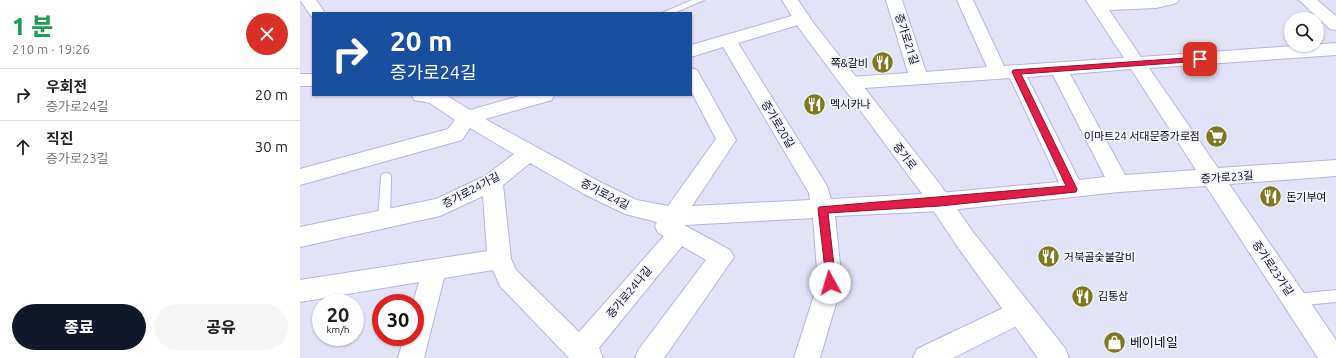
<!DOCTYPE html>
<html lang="ko">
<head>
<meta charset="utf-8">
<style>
  body { margin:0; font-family:Ubuntu,"Noto Sans KR",sans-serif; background:#f6f6f6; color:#222; height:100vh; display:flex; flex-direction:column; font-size:15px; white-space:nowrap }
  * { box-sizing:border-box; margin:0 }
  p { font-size:13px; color:#767676 }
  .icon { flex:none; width:22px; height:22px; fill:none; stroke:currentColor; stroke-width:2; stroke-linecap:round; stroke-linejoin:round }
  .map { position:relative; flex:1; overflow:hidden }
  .side { display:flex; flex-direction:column; background:#fff; width:300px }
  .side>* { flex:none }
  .banner { position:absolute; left:12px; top:12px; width:380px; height:84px; border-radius:0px; box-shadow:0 1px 3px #0004; background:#1a4fa0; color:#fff; overflow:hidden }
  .controls { position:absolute; left:984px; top:12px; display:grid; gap:8px }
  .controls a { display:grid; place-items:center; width:40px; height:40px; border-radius:50%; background:#fff; box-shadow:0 1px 3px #0004; font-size:20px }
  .speed { position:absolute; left:12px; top:294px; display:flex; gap:8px; font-size:20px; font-weight:700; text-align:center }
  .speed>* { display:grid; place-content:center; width:52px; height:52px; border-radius:50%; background:#fff; box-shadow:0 1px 3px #0004; line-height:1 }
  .speed small { font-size:10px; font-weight:400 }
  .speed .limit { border:6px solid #d22; background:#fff; color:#111 }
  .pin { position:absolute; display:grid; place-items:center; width:34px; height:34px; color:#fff; margin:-17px; border-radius:8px; box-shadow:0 2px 6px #0006 }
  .me { position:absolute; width:44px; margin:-22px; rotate:354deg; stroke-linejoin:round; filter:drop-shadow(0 0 3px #0008) }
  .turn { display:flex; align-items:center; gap:14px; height:84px; padding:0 12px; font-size:18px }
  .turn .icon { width:52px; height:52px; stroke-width:2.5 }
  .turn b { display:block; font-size:28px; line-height:34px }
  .round { display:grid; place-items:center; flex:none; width:42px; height:42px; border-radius:21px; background:#f6f6f6 }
  .head { display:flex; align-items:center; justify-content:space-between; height:68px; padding:0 12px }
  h1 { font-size:24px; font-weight:800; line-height:30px; color:#1e9e55 }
  .button { display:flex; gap:8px; margin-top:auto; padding:8px 12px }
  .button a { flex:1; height:46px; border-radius:24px; background:#111827; color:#fff; font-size:16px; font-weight:800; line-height:46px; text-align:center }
  .button a+a { background:#f6f6f6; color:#222 }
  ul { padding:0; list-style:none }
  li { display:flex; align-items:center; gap:12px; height:52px; padding:0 12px; border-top:1px solid #e0e0e0 }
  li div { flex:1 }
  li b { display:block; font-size:15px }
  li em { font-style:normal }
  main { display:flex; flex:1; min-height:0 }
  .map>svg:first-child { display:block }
</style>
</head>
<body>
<main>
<section class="side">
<div class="head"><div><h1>1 분</h1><p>210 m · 19:26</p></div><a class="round" style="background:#d93025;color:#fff"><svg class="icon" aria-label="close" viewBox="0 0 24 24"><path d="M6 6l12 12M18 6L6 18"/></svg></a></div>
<ul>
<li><svg class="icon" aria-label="right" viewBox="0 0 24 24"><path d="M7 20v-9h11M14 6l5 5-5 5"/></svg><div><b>우회전</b><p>증가로24길</p></div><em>20 m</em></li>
<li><svg class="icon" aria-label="ahead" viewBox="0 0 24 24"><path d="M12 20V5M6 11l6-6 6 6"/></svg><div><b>직진</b><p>증가로23길</p></div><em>30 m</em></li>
</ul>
<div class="button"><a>종료</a><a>공유</a></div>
</section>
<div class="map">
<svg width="1036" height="358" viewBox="0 0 1036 358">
  <rect width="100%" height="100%" fill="#e3e3f8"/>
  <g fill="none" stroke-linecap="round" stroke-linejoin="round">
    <defs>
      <path id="service" d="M392,0H404L374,13H362Z
        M86,173L90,174L91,177L90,221L88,224L84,226L80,224L78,221L81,177L82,174Z
        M1036,290V302L995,306L990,304L989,300L990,296L995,294Z"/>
      <path id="minor" d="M0,0H16L25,13H13V17L11,16Z
        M586,0H602L626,72L687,67L657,0H673L704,66L824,58L786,0H879L877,3L856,8L809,10L841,57L1036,43V55L849,68L918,168L1036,160V176L929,184L1036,340V358H1018L906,186L819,192L640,211L535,216L542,283L520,358H494L518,283L513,218L384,225L430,250L434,257L364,358H335L339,349L406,260L382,246L299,348L303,358H269L200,286L193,270L144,278L124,358H98L104,337H115V303H113L119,282L0,302V280L187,251L183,196L140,216L0,247V227L136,199L185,176L214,154L170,128L162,140L0,185V169L148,129L155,120L130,103L114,100L112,95H146L170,110L223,95H254L252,100L185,119L300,182L337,200L368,206L416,139L391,91V68L397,70L436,140L392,206L510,200L509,193L423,47L391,57V45L502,13L508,14L510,18L508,22L438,43L527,186L531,199L640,193L759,182L710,78L550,89L544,87L541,83L544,79L550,77L608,73ZM831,69L896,170L825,175L770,74ZM753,75L805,177L779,180L727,77ZM230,163L284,194L325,214L357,222L355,226L358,233L364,236L279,332L216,270L211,259L203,185Z
        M999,0H1017L1036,16V30L1030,29Z
        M0,74H13V86H0Z
        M720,300L729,304L732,312L729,320L653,358H613L617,349Z"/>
      <path id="secondary" d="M482,0H498L512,21L639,183L673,232L765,348L769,358H738L657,246L623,195L499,28Z"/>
    </defs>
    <use href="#service" stroke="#b5b4e6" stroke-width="2"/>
    <use href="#minor" stroke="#b5b4e6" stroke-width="2"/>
    <use href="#secondary" stroke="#b5b4e6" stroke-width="2"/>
    <use href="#service" fill="#fff" fill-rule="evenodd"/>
    <use href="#minor" fill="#fff" fill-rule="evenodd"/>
    <use href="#secondary" fill="#fff" fill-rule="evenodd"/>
  </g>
  <path fill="#e11d48" stroke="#92132f" d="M900,57L903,59L902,61L721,74L777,189L776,192L640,206L528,213L536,283L534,287L530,288L527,287L518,209L519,207L766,186L712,72L713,70Z"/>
  <defs>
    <symbol id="restaurant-disc" viewBox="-11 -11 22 22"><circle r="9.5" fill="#7e781e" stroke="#f2f2fc"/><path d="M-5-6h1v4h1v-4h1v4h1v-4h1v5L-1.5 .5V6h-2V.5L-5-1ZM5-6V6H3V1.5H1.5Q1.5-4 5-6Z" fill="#fff"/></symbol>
    <symbol id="supermarket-disc" viewBox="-11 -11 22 22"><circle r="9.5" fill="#7e781e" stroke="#f2f2fc"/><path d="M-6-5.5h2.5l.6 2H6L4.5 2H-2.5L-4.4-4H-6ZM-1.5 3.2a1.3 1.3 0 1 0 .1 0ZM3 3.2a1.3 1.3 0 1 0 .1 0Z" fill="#fff"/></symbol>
    <symbol id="shop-disc" viewBox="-11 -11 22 22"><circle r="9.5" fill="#7e781e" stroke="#f2f2fc"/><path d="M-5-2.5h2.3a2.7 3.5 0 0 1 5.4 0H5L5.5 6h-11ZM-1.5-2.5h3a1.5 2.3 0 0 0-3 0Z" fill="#fff"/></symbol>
  </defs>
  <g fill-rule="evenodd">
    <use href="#restaurant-disc" x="570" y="50" width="25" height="25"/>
    <use href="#restaurant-disc" x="502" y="92" width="25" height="25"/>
    <use href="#supermarket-disc" x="904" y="124" width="25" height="25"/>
    <use href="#restaurant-disc" x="958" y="184" width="25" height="25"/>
    <use href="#restaurant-disc" x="736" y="244" width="25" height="25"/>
    <use href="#restaurant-disc" x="770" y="284" width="25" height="25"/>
    <use href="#shop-disc" x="802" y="330" width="25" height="25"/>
  </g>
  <g text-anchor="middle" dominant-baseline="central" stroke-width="3.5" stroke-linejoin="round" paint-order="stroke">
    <g font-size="11" fill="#0f0e1f" stroke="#f2f2fc">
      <text transform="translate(607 39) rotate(72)">증가로21길</text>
      <text transform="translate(478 124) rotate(59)">증가로20길</text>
      <text transform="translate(605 156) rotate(52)">증가로</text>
      <text transform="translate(927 177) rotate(-4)">증가로23길</text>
      <text transform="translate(171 190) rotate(-28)">증가로24가길</text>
      <text transform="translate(305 194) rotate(27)">증가로24길</text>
      <text transform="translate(973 268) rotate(56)">증가로23가길</text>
      <text transform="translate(329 292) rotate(-50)">증가로24나길</text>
    </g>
    <g font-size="11" fill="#0f0e1f" stroke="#f2f2fc" text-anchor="start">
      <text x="568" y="63" text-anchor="end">쪽&amp;갈비</text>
      <text x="530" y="104">멕시카나</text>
      <text x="900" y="136" text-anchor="end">이마트24 서대문증가로점</text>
      <text x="986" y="197">돈기부여</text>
      <text x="764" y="257">거북골숯불갈비</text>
      <text x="798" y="296">김통삼</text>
    </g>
    <g font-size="13" fill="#0f0e1f" stroke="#f2f2fc" text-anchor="start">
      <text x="830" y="342">베이네일</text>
    </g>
  </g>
</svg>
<div class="controls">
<a><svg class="icon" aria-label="search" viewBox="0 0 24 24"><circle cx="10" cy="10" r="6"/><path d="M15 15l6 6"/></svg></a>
</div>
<div class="speed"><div>20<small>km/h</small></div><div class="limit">30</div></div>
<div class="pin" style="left:900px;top:59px;background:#d93025"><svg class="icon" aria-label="arrive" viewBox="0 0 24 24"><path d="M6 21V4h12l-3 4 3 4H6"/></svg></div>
<svg class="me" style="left:530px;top:283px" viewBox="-20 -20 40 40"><circle r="19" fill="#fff"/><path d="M0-13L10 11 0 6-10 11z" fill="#e11d48"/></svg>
<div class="banner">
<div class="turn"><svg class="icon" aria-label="right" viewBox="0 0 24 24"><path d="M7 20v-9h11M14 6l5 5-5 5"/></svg><div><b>20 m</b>증가로24길</div></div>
</div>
</div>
</main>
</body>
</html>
